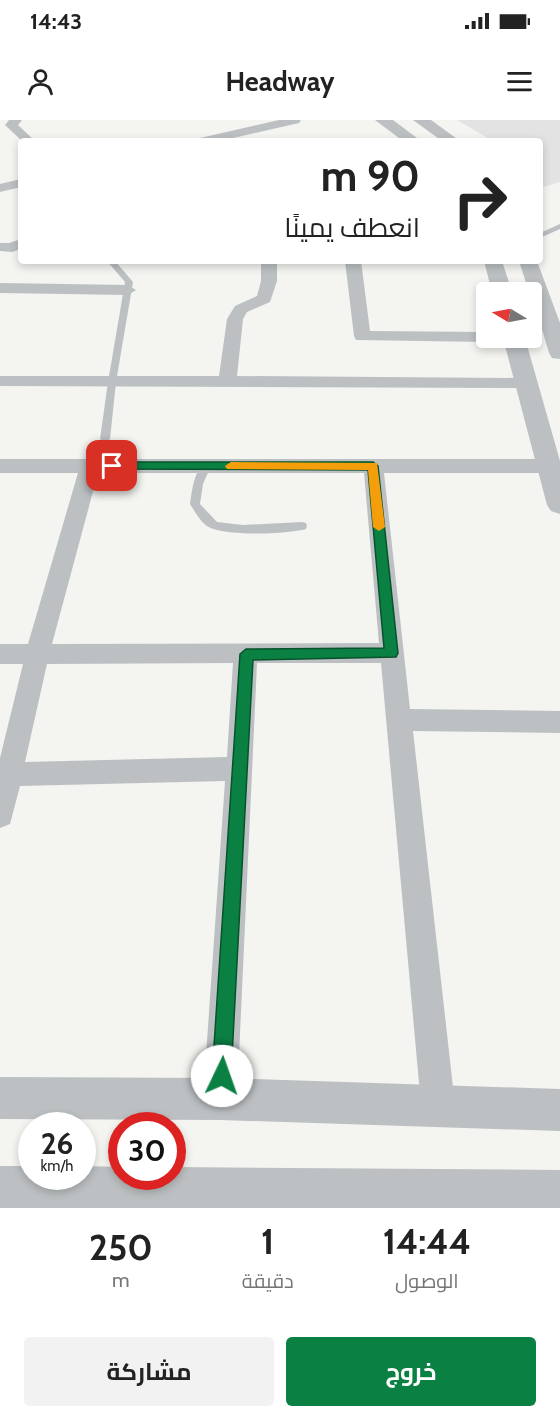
<!DOCTYPE html>
<html lang="ar">
<head>
<meta charset="utf-8">
<style>
  body { margin:0; font-family:Cabin,Cairo,sans-serif; background:#f2f2f2; color:#222; direction:rtl; height:100vh; display:flex; flex-direction:column; font-size:22px; white-space:nowrap }
  * { box-sizing:border-box; margin:0 }
  p { font-size:20px; color:#767676 }
  .icon { flex:none; width:33px; height:33px; fill:none; stroke:currentColor; stroke-width:2; stroke-linecap:round; stroke-linejoin:round }
  .map { position:relative; height:1088px; overflow:hidden; direction:ltr }
  .sheet { display:flex; flex-direction:column; background:#fff; flex:1 }
  .sheet>* { flex:none }
  .top-card { position:absolute; left:18px; top:18px; width:525px; height:126px; border-radius:6px; box-shadow:0 3px 9px #0003; direction:rtl; background:#fff; color:#222; overflow:hidden }
  .needle { width:39px; rotate:280deg }
  .tools { position:absolute; left:476px; top:162px; display:grid; gap:12px }
  .tools a { display:grid; place-items:center; width:66px; height:66px; border-radius:6px; background:#fff; box-shadow:0 3px 9px #0003; font-size:30px }
  .speed { position:absolute; left:18px; top:992px; display:flex; gap:12px; font-size:30px; font-weight:700; text-align:center }
  .speed>* { display:grid; place-content:center; width:78px; height:78px; border-radius:50%; background:#fff; box-shadow:0 3px 9px #0003; line-height:1 }
  .speed small { font-size:15px; font-weight:400 }
  .speed .limit { border:9px solid #d22; background:#fff; color:#111 }
  .pin { position:absolute; display:grid; place-items:center; width:51px; height:51px; color:#fff; margin:-26px; border-radius:12px; box-shadow:0 3px 9px #0006 }
  .me { position:absolute; width:66px; margin:-33px; rotate:3deg; stroke-linejoin:round; filter:drop-shadow(0 0 4px #0008) }
  .turn { display:flex; align-items:center; gap:21px; height:126px; padding:0 24px; font-size:27px }
  .turn .icon { width:78px; height:78px; stroke-width:2.5 }
  .turn b { display:block; font-size:42px; line-height:51px }
  .eta { display:flex; justify-content:space-evenly; align-items:center; height:102px; text-align:center }
  .eta b { font-size:36px; font-weight:700; line-height:42px }
  .cta { display:flex; gap:12px; margin-top:auto; padding:12px 24px }
  .cta a { flex:1; height:69px; border-radius:6px; background:#0b8043; color:#fff; font-size:24px; font-weight:700; line-height:69px; text-align:center }
  .cta a+a { background:#f2f2f2; color:#222 }
  .status { display:flex; justify-content:space-between; align-items:center; height:42px; padding:0 30px; background:#fff; direction:ltr }
  .status svg { height:16px; fill:currentColor }
  header { display:flex; justify-content:space-between; align-items:center; height:78px; padding:0 24px; background:#fff; font-size:27px; font-weight:700 }
  .map>svg:first-child { display:block }
</style>
</head>
<body>
<div class="status"><b>14:43</b><svg viewBox="0 0 49 12"><path d="M0 12V9h3v3zM5 12V6h3v6zM10 12V3h3v9zM15 12V0h3v12zM26 1h20v11H26zM47 4h2v5h-2z"/></svg></div>
<header><svg class="icon" aria-label="menu" viewBox="0 0 24 24"><path d="M4 6h16M4 12h16M4 18h16"/></svg>Headway<svg class="icon" aria-label="person" viewBox="0 0 24 24"><circle cx="12" cy="8" r="4"/><path d="M4 21q1-7 8-7t8 7"/></svg></header>
<div class="map">
<svg width="560" height="1088" viewBox="0 0 560 1088">
  <rect width="100%" height="100%" fill="#f4f4f1"/>
  <path fill="#e2e3e2" d="M457,0H560V62L540,68V21H493Z"/>
  <g fill="none" stroke-linecap="round" stroke-linejoin="round">
    <path fill="#bcc0c2" fill-rule="evenodd" d="M560,104V109L540,118V113Z
      M107,141H115L133,162L116,262L110,319L105,322L100,319L108,262L125,162Z
      M206,343L211,346L203,364L200,384L217,402L243,405L302,402L306,403L307,406L306,409C287,414 224,417 207,406C200,401 195,392 190,384C192,371 194,349 206,343Z"/>
    <path fill="#bcc0c2" fill-rule="evenodd" d="M9,0H22L18,5L35,21H22L5,5Z
      M279,0H301L299,3L220,21H198L200,18Z
      M21,59V67L0,72V64Z
      M21,119V129L12,132L0,131V123H9Z
      M261,141H277V161L270,182L247,192L243,199L237,256L527,258L533,259L536,263L533,267L527,268L0,266V256H219L227,199L235,186L257,176L261,161Z
      M345,141H361L370,211L486,212V218H494L486,222L356,220L354,216Z
      M0,163L128,165L136,170L128,175L0,173Z
      M500,218H522L514,223L502,222Z
      M0,339H549L556,341L559,346L556,351L549,353H384L410,589L560,591V613L413,611L455,985L450,997L438,1002L426,997L421,985L381,543H257L237,979L232,991L220,996L208,991L203,979L225,661L20,666L10,704L0,708V638L23,544H0V524H28L78,353H0ZM98,353H364L379,523L52,524ZM233,543L227,637L25,642L47,544Z"/>
    <path fill="#bcc0c2" fill-rule="evenodd" d="M375,0H393L421,21H403Z
      M413,0H431L460,21H442Z
      M484,141H502L512,172H492Z
      M519,141H537L560,203V239L552,238L549,233L531,172H529Z
      M503,218H525L560,341V394L551,391L547,385Z
      M0,957L220,958L560,969V1011L220,1000L0,999Z
      M0,1046H32V1056H82V1046L122,1047V1056H172V1047L560,1050V1088H0Z"/>
  </g>
  <path fill="#0b8043" stroke="#07532c" stroke-width="1.5" d="M112,342H373L378,346L398,533L396,537L253,540L231,956L228,962L222,965L215,962L212,956L240,534L246,529L384,528L368,350L108,349L107,346Z"/>
  <path fill="#f59e0b" d="M231,342L377,343L385,407L379,411L373,407L368,350L227,349L225,346Z"/>
</svg>
<div class="tools">
<a><svg class="needle" viewBox="-14 -14 28 28"><path d="M0-13l5 13h-10z" fill="#e53935"/><path d="M0 13l5-13h-10z" fill="#767676"/></svg></a>
</div>
<div class="speed"><div>26<small>km/h</small></div><div class="limit">30</div></div>
<div class="pin" style="left:112px;top:346px;background:#d93025"><svg class="icon" aria-label="arrive" viewBox="0 0 24 24"><path d="M6 21V4h12l-3 4 3 4H6"/></svg></div>
<svg class="me" style="left:222px;top:956px" viewBox="-20 -20 40 40"><circle r="19" fill="#fff"/><path d="M0-13L10 11 0 6-10 11z" fill="#0b8043"/></svg>
<div class="top-card">
<div class="turn"><svg class="icon" aria-label="right" viewBox="0 0 24 24"><path d="M7 20v-9h11M14 6l5 5-5 5"/></svg><div><b>90 m</b>انعطف يمينًا</div></div>
</div>
</div>
<section class="sheet">
<div class="eta">
<div><b>14:44</b><p>الوصول</p></div>
<div><b>1</b><p>دقيقة</p></div>
<div><b>250</b><p>m</p></div>
</div>
<div class="cta"><a>خروج</a><a>مشاركة</a></div>
</section>
</body>
</html>
